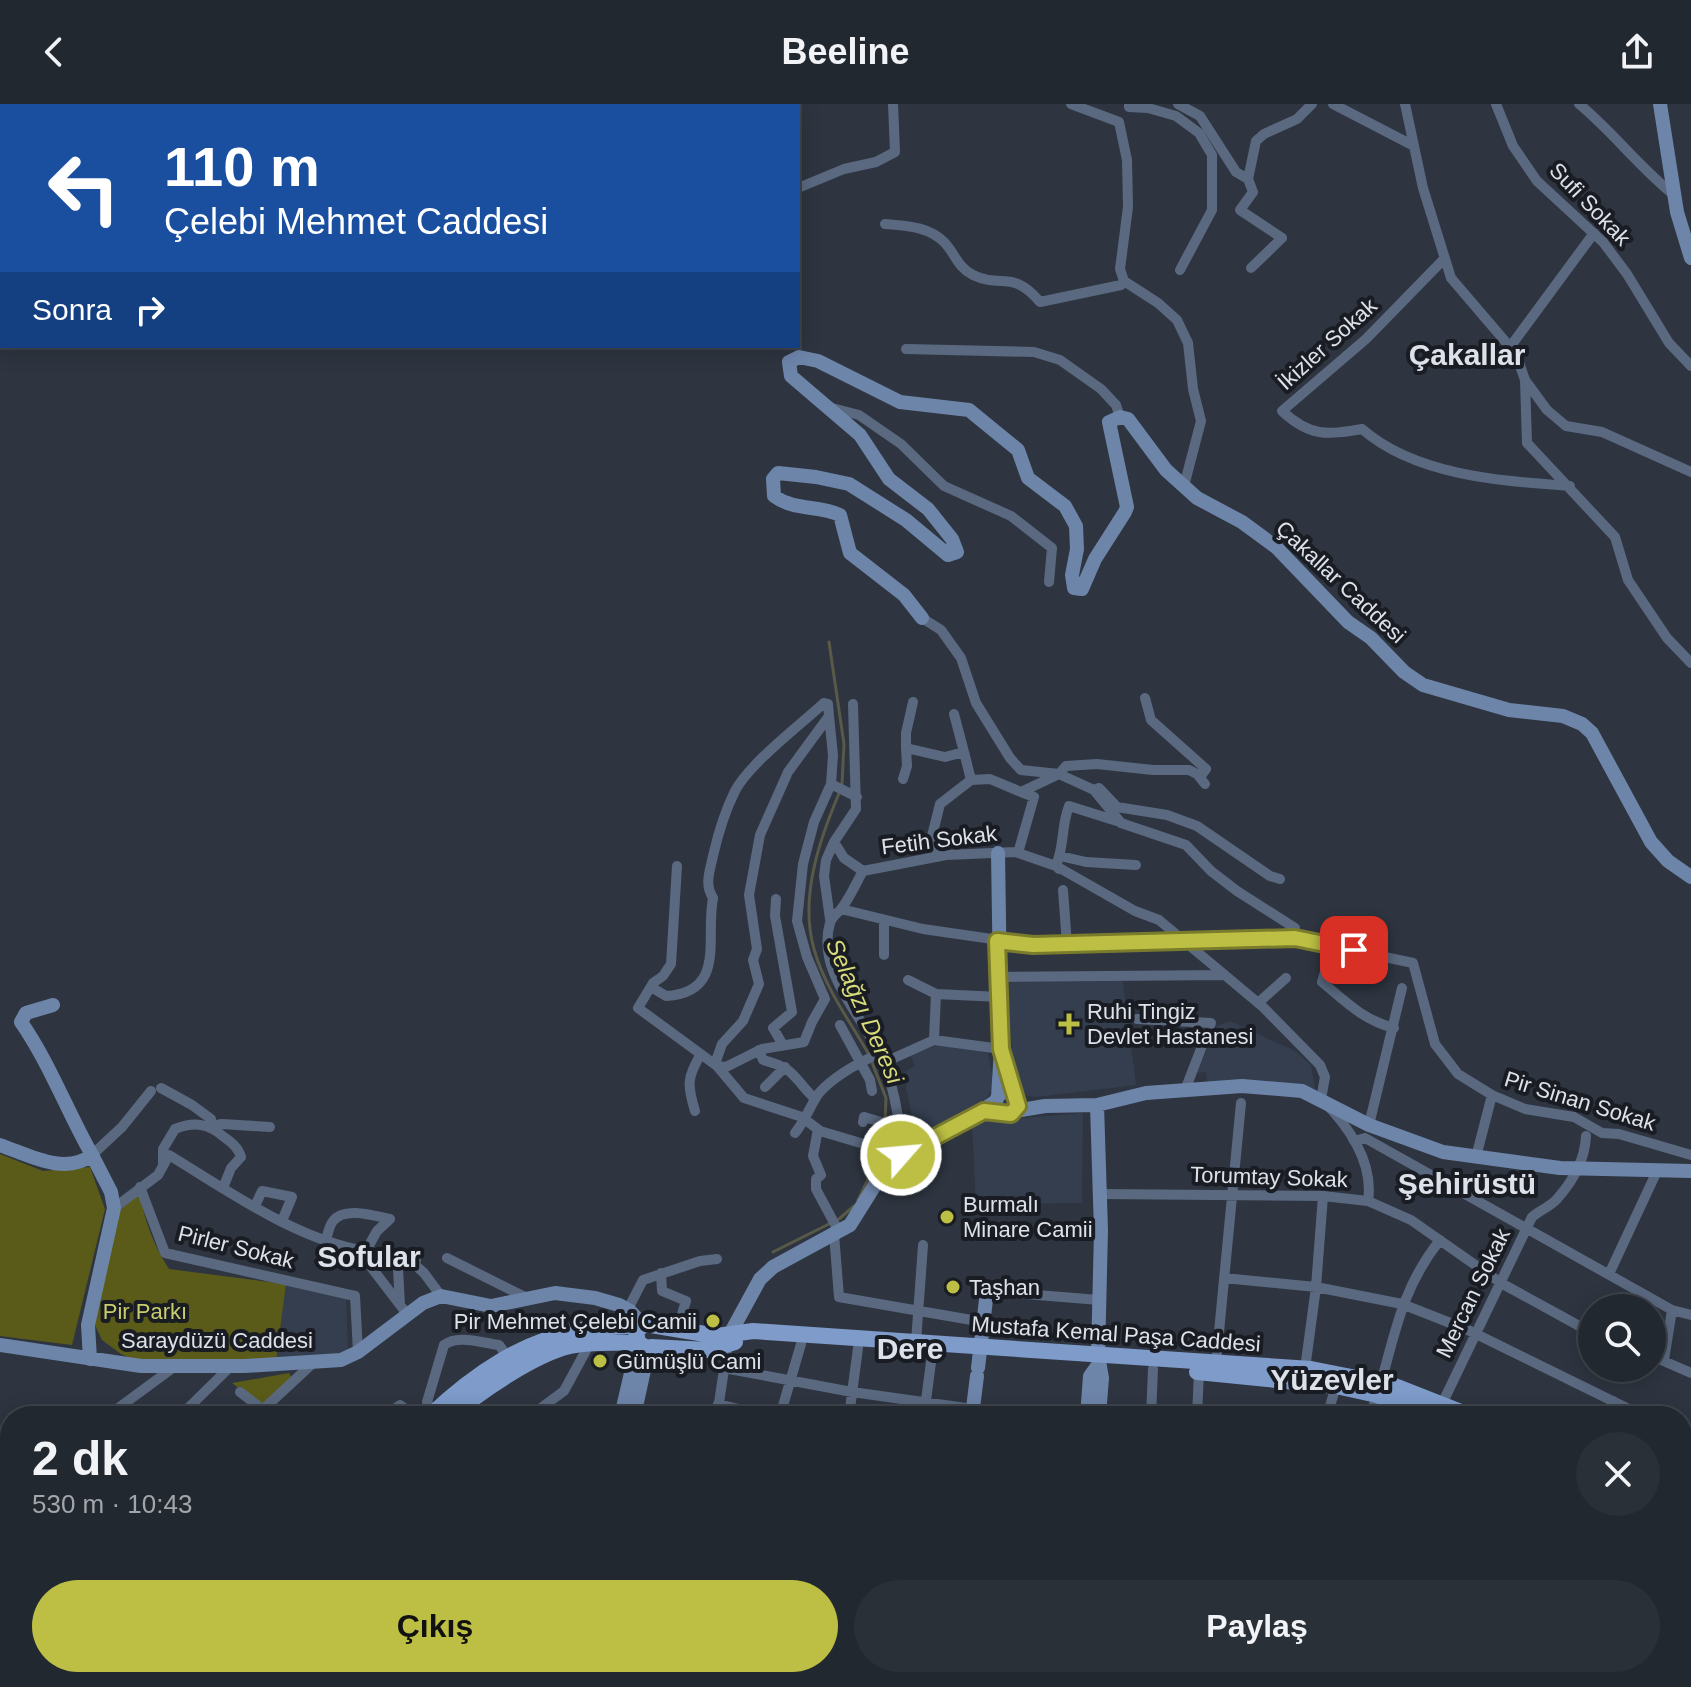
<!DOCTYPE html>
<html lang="tr">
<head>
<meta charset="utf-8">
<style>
  body { margin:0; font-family:Helvetica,sans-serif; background:#2a3038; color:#f1f3f6; height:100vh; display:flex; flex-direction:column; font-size:30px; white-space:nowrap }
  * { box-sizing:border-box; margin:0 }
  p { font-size:26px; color:#a2a6ab }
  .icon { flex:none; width:44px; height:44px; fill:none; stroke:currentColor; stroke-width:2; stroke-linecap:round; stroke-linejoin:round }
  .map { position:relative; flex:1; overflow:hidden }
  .sheet { position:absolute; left:0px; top:1302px; width:1692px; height:282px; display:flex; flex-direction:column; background:#222830; border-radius:32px 32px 0 0; box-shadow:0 4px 20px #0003,0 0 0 2px #3f444c }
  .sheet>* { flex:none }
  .guide { position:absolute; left:0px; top:0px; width:800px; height:244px; box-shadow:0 4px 20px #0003,0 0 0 2px #3f444c; background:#1a4fa0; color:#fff; overflow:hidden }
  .tools { position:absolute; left:1578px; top:1190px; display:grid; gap:16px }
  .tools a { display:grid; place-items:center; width:88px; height:88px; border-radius:50%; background:#222830; box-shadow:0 4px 20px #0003,0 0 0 2px #3f444c; font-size:40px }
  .pin { position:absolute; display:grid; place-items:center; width:68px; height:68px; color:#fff; margin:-34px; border-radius:16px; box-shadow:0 4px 12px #0006 }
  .me { position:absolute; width:88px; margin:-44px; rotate:63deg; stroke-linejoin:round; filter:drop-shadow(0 0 6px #0008) }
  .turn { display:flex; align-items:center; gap:28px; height:168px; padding:0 32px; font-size:36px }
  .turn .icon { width:104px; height:104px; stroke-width:2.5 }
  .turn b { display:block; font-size:56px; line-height:68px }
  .then { display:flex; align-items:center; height:76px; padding:0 32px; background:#0003; gap:16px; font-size:30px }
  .round { display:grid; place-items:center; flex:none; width:84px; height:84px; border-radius:42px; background:#2a3038 }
  .overview { display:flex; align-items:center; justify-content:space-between; height:136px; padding:0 32px }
  h1 { font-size:48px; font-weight:800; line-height:60px }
  .cta { display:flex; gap:16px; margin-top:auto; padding:16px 32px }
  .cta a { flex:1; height:92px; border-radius:48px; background:#bcbf43; color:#111; font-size:32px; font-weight:800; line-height:92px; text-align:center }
  .cta a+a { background:#2a3038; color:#f1f3f6 }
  header { display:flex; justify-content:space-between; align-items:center; height:104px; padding:0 32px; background:#222830; font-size:36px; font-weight:800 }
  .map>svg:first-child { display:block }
</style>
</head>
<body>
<header><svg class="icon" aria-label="back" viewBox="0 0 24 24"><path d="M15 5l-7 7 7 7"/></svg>Beeline<svg class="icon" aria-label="share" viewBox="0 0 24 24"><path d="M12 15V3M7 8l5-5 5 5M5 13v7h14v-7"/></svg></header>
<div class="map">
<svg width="1691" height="1583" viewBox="0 0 1691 1583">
  <rect width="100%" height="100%" fill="#2e3540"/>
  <path fill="#343e4f" d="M1007,877H1123L1136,981L1036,993L1024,991L1014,982Z
    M1230,917L1295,947L1311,961L1315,985L1239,977H1207L1206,968L1197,969L1217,922Z
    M940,940L988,949L994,982L981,1003L926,1029L918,1015L913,1017L903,969L915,962L910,951Z
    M1083,1009L1082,1099L976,1100L972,1018Z
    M286,1180L346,1192L348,1248L276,1257Z
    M1631,1574H1677L1675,1583H1626Z"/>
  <path fill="#5a5b19" d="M0,1050L43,1067L90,1063L105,1105L72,1241L0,1232Z
    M140,1091C145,1118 154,1142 169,1165L286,1180L276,1257L200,1258L132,1255L121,1250L102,1236L94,1219L119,1107L127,1096Z
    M289,1269L292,1274L262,1302L232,1279Z"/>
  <path fill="#1f1f00" stroke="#585946" stroke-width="2" d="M418,1574H505L500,1583H413Z
    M1420,1574H1526L1536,1583H1429Z"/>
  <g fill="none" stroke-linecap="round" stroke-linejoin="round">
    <path stroke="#585946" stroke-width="3" d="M829,538L844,640L842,680
      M840,687C820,734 799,793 814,845C824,882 849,916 868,949
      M871,956L886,994L884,1042
      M858,1096L881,1049
      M773,1148L839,1115L854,1102"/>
    <path stroke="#484f59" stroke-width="14" stroke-dasharray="14 7" stroke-linecap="butt" d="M701,1574L715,1583"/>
    <path stroke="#5a6980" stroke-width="10" d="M1071,0L1119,18L1127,56L1128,103L1120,165L1124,177L1158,199L1177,216L1188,239L1193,285L1201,317L1184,382
      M1129,0V3L1148,4L1176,12L1199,29L1212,51V106L1180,166
      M1178,0L1200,12L1236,68L1248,75L1256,37L1264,30L1297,15L1312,0
      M1333,0L1414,42
      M1405,0L1423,84L1451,174L1516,250L1525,276L1527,339L1615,433L1628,476L1667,534L1691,559
      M1496,0L1513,42L1537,77L1603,138L1627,170L1669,239L1691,262
      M1579,0C1613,28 1639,63 1674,91
      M1248,75L1253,88L1240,106L1282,134L1251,164
      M798,84L844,65L876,58L895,48L893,0
      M885,120C906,122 928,122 944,138C955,149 957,163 973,171C1002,185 1012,165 1040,198L1121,181L1124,177
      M1445,154L1366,235L1282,307C1310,333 1327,331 1362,325C1416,372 1502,377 1570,382
      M1510,243L1594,129
      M906,245L1034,248L1060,256L1101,285L1116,301L1120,313
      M1525,276L1547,306L1566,322L1602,328L1691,368
      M832,304L859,311L901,340L944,382L1011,412L1052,444L1049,478
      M922,514L941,526L961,554L976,599L1010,654L1021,666L1059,670L1094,686L1121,719L1186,741L1211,767L1237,787L1295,824V834L1413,859L1435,940L1458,970L1492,991L1525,1005L1574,1013L1602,1029L1619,1030L1691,1051
      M1145,594L1151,616L1206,665L1200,673
      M954,610L964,648
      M906,644V629L913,598
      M903,675L907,662L906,644L945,653L964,648L971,676
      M831,680L857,693
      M1094,686L1099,684L1117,703L1167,711L1197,722L1270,772L1280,775
      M834,738L844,754L863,767
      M1018,749L1034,693L1021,688L1059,670L1066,662L1097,660L1153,666H1189L1197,670L1205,680
      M944,751L929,744L940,700L971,676L990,675L1021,688
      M1060,752L1086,758L1136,761
      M677,762L671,860L663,872L653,879L638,904L717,962L744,994L802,1013L820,1027L901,1051C900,1016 895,981 879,949C860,909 816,866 830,819C832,812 837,810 841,805C850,794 856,779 863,767L946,751L1015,748L1056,762L1135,807L1159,816L1263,903L1320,961L1325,973L1321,995C1348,1021 1374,1058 1368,1097
      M1059,765L1056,762C1065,739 1061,722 1069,702L1120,718
      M1063,786L1067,841
      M776,795L775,812L792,908L773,924L783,941
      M841,805L923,825L1033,841L1295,834
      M830,815L824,772L826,756L834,738L856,705L853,600
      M884,851V816
      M1325,868L1322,878C1346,898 1363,916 1394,924
      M999,873L1225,871
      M908,876L936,890L1000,893
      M651,883L666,892C727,888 705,834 713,794C704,780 710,767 713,752C718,730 725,707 735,687C750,659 799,622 824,599L828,600L829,612L788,668L760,731L749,791L757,845L753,856L759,880L743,917L722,940L716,957L717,962L726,963L762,945L804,938L812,918L825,895
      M825,895L807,853L797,817L803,760L814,718L831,680L833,651L829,612
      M1258,899L1286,874
      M1137,915L1211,919L1185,986
      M840,921L870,976L872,987
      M934,936L936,890
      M759,946L763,956C796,964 793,974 815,995
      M883,959L934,936L1001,945
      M765,983L785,963
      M161,984L192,1001L211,1015V1022L222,1020L270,1023
      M695,1007C687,981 687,973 701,950
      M863,1018L864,1013L901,1024
      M1369,1021L1402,884
      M818,1025L813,1052L821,1071L816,1075V1085L839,1128
      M795,1029C805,1017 810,1002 819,989C835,971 858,959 880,949
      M1354,1037L1365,1034L1672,1206
      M92,1051L122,1023L151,987
      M1476,1053L1492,991
      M163,1059V1045L175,1025C195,1017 209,1020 224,1033C232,1039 238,1043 241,1053L231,1064L223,1084
      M140,1083L165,1149L355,1192L358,1248
      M1100,1090L1323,1092L1368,1097L1411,1116L1501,1179L1592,1229
      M255,1102L262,1087L292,1093L282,1117
      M114,1104L158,1071L169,1051C225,1085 290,1131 355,1145C375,1150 395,1150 416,1156L414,1160L424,1169L441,1192
      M834,1130L839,1193L983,1218
      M326,1135C328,1130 329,1122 333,1117C344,1102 375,1112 390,1115L377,1127L367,1145
      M358,1146L407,1210
      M447,1154L527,1194
      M661,1169L662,1187L686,1197L677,1226
      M1609,1170L1658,1065
      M1224,1174L1316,1183L1402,1200L1468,1226L1643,1312
      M987,1187L1099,1196
      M400,1201L398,1164L402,1152
      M628,1205L643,1176L700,1157L717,1155
      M916,1238L923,1141
      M1652,1252L1691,1269
      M1664,1256L1672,1206L1691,1211
      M1216,1259L1241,999
      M724,1264L852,1288L973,1305
      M1305,1265L1316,1183L1323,1092
      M1381,1279C1396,1224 1404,1181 1440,1136
      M240,1288L262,1305
      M718,1300L768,1312
      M1442,1300L1532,1113C1539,1107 1551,1102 1557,1095C1573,1077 1585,1055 1586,1032
      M433,1309L427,1298L444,1241C458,1230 482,1239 499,1241L507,1252
      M116,1312L117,1305L174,1263
      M180,1312L231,1262
      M256,1312L313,1259
      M384,1312L400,1301L415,1312
      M530,1312L564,1287L590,1239
      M717,1312L728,1239
      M780,1312L801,1240
      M849,1312L858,1244
      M924,1312L931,1258
      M1151,1312L1153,1265
      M1197,1312L1199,1268
      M1327,1312L1336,1282
      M1370,1312L1377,1291
      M1607,1312L1613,1297
      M0,1330L10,1327
      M1682,1333L1691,1346
      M0,1397L2,1393L10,1397
      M1682,1467L1691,1472
      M1682,1573L1691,1523
      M1125,1574L1155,1583
      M1368,1574L1379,1583
      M284,1583L287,1574
      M1162,1583L1164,1574
      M1240,1583L1242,1574"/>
    <path stroke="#6e85aa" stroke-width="14" d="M1660,0L1677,108L1691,154
      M922,514L904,491L850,449L840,411C818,401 794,407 774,392L773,375L778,369L816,373L849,380L906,416L948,451L957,448L952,435L928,405L889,375L860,331L791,272L789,258L799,253L818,257L900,298L969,306L1018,346L1028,374L1065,402L1076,422L1077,445L1072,471L1074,484L1082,485L1095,455L1125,408L1127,403L1109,318L1120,313L1128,315L1166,366L1197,394L1242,418L1276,443L1348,518L1371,534L1404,568L1423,581L1509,606L1563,612L1582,620L1592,629L1651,738L1668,757L1691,773
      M998,749L1001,945L998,993
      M53,901L26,909L21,918C50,960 67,1007 92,1051
      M996 999a11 11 0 1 1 22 0a11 11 0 1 1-22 0Z
      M1097,1001L1101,1127L1098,1251L1102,1274L1099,1312
      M1015,1007L1045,1002L1097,1001L1146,989L1242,982L1302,987L1369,1021L1443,1048L1560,1064L1691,1067
      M0,1041C29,1051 65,1072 92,1051L111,1088L114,1104L88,1221L90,1255
      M730,1230L760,1175L773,1163L850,1121L880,1073L901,1051L970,1015L996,997
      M0,1241L141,1262H245L341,1256L358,1248L423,1199L441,1192L491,1202L555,1189L595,1194L619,1201L630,1207L643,1221
      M978,1264L987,1187
      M621,1312L638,1239
      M634,1312L649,1243
      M972,1312L977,1272
      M1087,1312L1090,1272L1098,1261
      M0,1458L10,1470
      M66,1574L70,1583
      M1547,1574L1557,1583
      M1571,1574L1581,1583
      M386,1583L391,1574
      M602,1583L607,1574"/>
    <path stroke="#7e9bca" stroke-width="16" d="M638,1239L636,1227L645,1220L717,1232L753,1227L1311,1265L1392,1281L1471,1312
      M651,1243L708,1246L735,1238
      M1197,1268L1336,1282L1377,1291L1430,1312
      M430,1312C474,1270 524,1236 585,1225C603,1222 623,1223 641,1221
      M452,1312C479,1288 535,1250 570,1242C592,1237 616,1239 638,1239L645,1243
      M1682,1399L1691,1404
      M1682,1417L1691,1421
      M160,1583L168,1574
      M180,1583L189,1574"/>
    <defs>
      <path id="rail" d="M1101,1574L1126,1583
        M681,1583L689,1576"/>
    </defs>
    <use href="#rail" stroke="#acb0b9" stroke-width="6"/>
    <use href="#rail" stroke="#191c22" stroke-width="3" stroke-dasharray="9" stroke-linecap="butt"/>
  </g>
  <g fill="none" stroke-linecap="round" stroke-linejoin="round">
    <defs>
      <path id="route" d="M901,1051L984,1007L1011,1010L1018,1002L1001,945L997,837L1033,841L1295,834L1354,846"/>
    </defs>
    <use href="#route" stroke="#7a7c2c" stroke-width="20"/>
    <use href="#route" stroke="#bcbf43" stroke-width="14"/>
  </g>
  <g fill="#bcbf43" stroke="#191c22" stroke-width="3">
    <path d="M1065 908h8v8h8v8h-8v8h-8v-8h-8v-8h8z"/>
    <circle cx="947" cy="1113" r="8"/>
    <circle cx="953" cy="1183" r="8"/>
    <circle cx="713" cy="1217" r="8"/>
    <circle cx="600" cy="1257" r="8"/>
  </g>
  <g text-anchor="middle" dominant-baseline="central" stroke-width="8" stroke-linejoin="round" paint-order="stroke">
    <g font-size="22" fill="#dde1e9" stroke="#191c22">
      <text transform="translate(1590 100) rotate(46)">Sufi Sokak</text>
      <text transform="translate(1327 240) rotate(-42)">İkizler Sokak</text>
      <text transform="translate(1341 478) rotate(43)">Çakallar Caddesi</text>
      <text transform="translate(939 736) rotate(-7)">Fetih Sokak</text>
      <text transform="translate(1580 997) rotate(17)">Pir Sinan Sokak</text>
      <text transform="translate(1269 1073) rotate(2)">Torumtay Sokak</text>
      <text transform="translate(236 1143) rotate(14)">Pirler Sokak</text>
      <text transform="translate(1473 1189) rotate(-64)">Mercan Sokak</text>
      <text transform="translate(1116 1230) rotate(4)">Mustafa Kemal Paşa Caddesi</text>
      <text x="217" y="1236">Saraydüzü Caddesi</text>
    </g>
    <g font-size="22" fill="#dde1e9" stroke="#191c22" text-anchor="start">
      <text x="1087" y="907">Ruhi Tingiz<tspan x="1087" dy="25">Devlet Hastanesi</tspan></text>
      <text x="963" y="1100">Burmalı<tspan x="963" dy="25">Minare Camii</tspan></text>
      <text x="969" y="1183">Taşhan</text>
      <text x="697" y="1217" text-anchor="end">Pir Mehmet Çelebi Camii</text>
      <text x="616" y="1257">Gümüşlü Cami</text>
    </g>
    <g font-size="22" fill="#c9cd6c" stroke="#191c22">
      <text x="145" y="1207">Pir Parkı</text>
    </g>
    <g font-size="24" font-style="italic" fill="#d7db7a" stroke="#191c22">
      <text transform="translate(865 907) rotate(66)">Selağzı Deresi</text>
    </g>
    <g font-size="30" font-weight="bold" fill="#dde1e9" stroke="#191c22">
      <text x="1467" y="250">Çakallar</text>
      <text x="1467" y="1079">Şehirüstü</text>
      <text x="369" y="1152">Sofular</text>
      <text x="910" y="1244">Dere</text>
      <text x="1332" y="1275">Yüzevler</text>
    </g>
  </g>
</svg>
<div class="tools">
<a><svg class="icon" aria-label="search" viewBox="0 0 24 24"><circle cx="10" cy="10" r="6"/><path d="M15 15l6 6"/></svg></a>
</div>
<div class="pin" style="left:1354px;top:846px;background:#d93025"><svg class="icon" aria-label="arrive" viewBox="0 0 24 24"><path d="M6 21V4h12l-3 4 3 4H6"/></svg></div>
<svg class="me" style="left:901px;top:1051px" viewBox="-20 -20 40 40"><circle r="17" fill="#bcbf43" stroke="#fff" stroke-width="3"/><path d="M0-11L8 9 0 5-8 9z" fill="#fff"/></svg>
<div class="guide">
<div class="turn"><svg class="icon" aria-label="left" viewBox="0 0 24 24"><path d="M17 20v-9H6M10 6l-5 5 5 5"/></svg><div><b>110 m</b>Çelebi Mehmet Caddesi</div></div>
<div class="then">Sonra<svg class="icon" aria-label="right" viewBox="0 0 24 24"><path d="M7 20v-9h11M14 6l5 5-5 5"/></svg></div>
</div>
<section class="sheet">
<div class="overview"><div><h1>2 dk</h1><p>530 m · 10:43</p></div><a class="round"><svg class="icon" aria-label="close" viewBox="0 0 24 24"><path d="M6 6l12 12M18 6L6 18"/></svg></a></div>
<div class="cta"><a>Çıkış</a><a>Paylaş</a></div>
</section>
</div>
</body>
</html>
